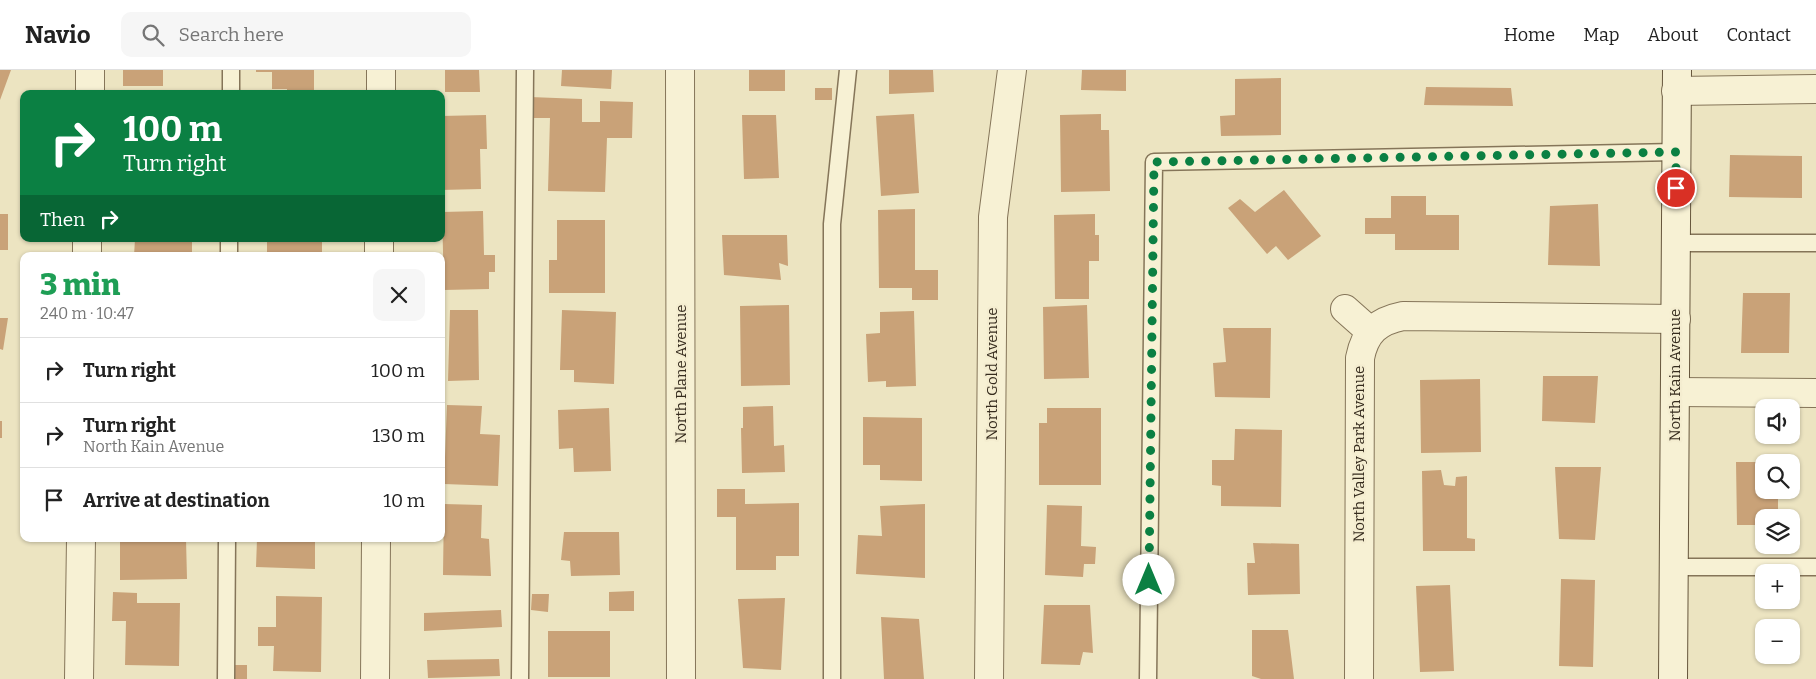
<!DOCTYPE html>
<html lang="en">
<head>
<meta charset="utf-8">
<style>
  body { margin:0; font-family:Bitter,serif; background:#f6f6f6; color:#222; height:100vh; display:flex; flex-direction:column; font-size:19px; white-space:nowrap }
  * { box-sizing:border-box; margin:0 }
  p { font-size:16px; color:#767676 }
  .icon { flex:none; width:28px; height:28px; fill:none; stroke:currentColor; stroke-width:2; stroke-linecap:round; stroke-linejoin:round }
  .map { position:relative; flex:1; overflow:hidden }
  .drawer { position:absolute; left:20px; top:182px; width:425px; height:290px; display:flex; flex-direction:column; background:#fff; border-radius:10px; box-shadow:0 1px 4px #0004 }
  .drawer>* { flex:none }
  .hud { position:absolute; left:20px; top:20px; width:425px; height:152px; border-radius:10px; box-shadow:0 1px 4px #0004; background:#0b8043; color:#fff; overflow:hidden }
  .fabs { position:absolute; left:1755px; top:329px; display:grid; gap:10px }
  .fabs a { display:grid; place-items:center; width:45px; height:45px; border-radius:10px; background:#fff; box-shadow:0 1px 4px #0004; font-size:25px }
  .pin { position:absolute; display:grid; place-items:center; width:42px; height:42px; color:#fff; margin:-21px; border:2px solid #fff; border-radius:50%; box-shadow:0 1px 5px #0007 }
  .me { position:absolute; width:55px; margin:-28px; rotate:0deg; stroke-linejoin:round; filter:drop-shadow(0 0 4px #0008) }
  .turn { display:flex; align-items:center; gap:18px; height:105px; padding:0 20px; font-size:22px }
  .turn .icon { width:65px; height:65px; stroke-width:2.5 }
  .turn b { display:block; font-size:35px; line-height:42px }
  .then { display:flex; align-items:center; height:48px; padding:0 20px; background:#0003; gap:10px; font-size:19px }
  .round { display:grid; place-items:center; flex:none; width:52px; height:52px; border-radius:10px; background:#f6f6f6 }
  .summary { display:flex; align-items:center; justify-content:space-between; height:85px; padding:0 20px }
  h1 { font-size:30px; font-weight:800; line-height:38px; color:#1e9e55 }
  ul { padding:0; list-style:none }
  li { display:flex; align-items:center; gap:15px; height:65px; padding:0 20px; border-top:1px solid #e0e0e0 }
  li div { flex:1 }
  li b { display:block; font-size:19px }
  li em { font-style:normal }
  header { display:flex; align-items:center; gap:30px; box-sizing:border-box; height:70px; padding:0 25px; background:#fff; border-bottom:1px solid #e0e0e0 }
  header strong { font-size:24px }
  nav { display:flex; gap:28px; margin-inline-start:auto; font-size:18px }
  .search { width:350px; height:45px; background:#f6f6f6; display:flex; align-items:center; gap:12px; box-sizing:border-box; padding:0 18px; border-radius:10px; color:#767676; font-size:19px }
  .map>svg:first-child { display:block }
</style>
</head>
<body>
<header>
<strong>Navio</strong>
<div class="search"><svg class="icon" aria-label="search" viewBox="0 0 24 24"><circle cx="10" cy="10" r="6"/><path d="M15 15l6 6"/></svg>Search here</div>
<nav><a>Home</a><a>Map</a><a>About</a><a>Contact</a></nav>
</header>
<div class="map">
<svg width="1816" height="609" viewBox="0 0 1816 609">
  <rect width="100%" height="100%" fill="#ece4c1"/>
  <path fill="#c9a278" d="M0,0H11L0,30Z
    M123,0H163V16H123Z
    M256,0H314V24H287V19H272V2H256Z
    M445,0H479L480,22H445Z
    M562,0H612L611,19L561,16Z
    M749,0H785V21H749Z
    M889,0H933L934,22L889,24Z
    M1082,0H1126V21L1081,20Z
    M1281,8V65L1221,66L1220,46L1235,45V9Z
    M1426,17L1511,18L1513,36L1424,35Z
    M815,18H832V30H815Z
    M530,27L582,29V52H600V31L633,32L632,68H607L605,122L548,121L550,48H530Z
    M914,44L919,123L881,126L876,46Z
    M1101,44V60H1109L1110,121L1061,122L1060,45Z
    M486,45L487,79H480L481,119L441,120V46Z
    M742,45H776L779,108L744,109Z
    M1730,85L1802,86V128L1729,127Z
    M1284,120L1321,166L1288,190L1276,176L1267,184L1228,138L1240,129L1255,142Z
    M1391,126H1426V145H1459V180H1395V164H1365V148H1391Z
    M1598,134L1600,196L1548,195L1550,136Z
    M915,139V200H938V230H912V218H879L878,140Z
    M483,141L484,185H495V202H489V219L444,220L442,142Z
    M0,144H8V180H0Z
    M1095,144V165H1099V191H1089V229H1055L1054,145Z
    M557,150H605V223H549V190H557Z
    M722,165H787L788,196L779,193L781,210L724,205Z
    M135,169H192V186H134Z
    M267,169H322V186H267Z
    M1743,223H1790L1789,283H1741Z
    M789,235L790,315L741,316L740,236Z
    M1087,235L1089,308L1044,309L1043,237Z
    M450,240H478L479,310L448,311Z
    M562,240L616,242L614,314L574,312V300H560Z
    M914,241L916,316L886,317V311L868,312L866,264L880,263V242Z
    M0,248H8L3,280L0,279Z
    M1223,258H1271L1270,328L1215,327L1213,293L1226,292Z
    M1543,306H1598L1595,353L1542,351Z
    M1480,309L1481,382L1421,383L1420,310Z
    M447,335L482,336L480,364L500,365L498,416L444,414Z
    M773,336L774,376L784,375L785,402L742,403L741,358H743V337Z
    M609,338L611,401L574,402L573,378L559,379L558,340Z
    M1047,338H1101V415H1039V353H1047Z
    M863,347L922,348V411L880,410V395H863Z
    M0,351H2V368H0Z
    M1235,359L1282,360L1281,437L1221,436V416L1212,415V390H1234Z
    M1736,392H1764V420H1778V448H1764V455H1737Z
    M1555,397H1601L1595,470L1559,469Z
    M1441,400L1444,415L1455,416L1456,407L1467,406V468L1475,469V481H1423L1422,401Z
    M717,419H745V434L799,433V486H776V500H736V447H717Z
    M444,434L482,435L481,468L489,469L491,506L443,505Z
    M925,434V508L856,504L858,465L882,466L880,436Z
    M1047,435L1082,436L1081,476L1096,477L1095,494H1084L1083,507L1045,505Z
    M564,462H619L620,505L571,506L570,491L561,490Z
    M120,469H186L187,509L120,510Z
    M257,469H315V499L256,497Z
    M1253,473L1299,474L1300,524L1248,525L1247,493H1255Z
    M1561,509L1595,510L1593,597L1559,596Z
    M1450,515L1454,601L1420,602L1416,516Z
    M634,521V541H609V522Z
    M113,522L137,523V533H180L179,596L125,595L126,551H112Z
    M532,524H549L548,542L531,540Z
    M276,526L322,527L321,602L273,601L274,576H258V557H276Z
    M785,528L781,600L743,598L738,529Z
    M1044,535H1090L1093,583L1083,582L1080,595L1041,594Z
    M501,540L502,557L424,561V543Z
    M881,547L919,549L924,609H884Z
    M1252,560H1288L1294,609H1261L1252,606Z
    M548,561H610V607H548Z
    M499,589L500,606L428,608L427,590Z
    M235,595H247V609H234Z"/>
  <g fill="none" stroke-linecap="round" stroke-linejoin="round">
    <defs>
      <path id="lane" d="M231,24V0
        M1676,173H1816
        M229,186V169
        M1674,497H1816
        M226,609L227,469
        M520,609L525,0
        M832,609V154L848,0
        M1148,609L1154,92L1676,82"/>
      <path id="street" d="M680,0L681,609
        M1676,21L1816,19
        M90,24V0
        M381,24V0
        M87,186V169
        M379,186V169
        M1345,239L1371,262
        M1675,322L1816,323
        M79,609L81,469
        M375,609L376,469
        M989,609L993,147L1012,0
        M1359,609L1360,288C1365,262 1378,251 1403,246L1676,249"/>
      <path id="secondary" d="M1673,609L1677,0"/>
    </defs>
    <use href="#lane" stroke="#857559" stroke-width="19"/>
    <use href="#street" stroke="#857559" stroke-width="30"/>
    <use href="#secondary" stroke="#66563c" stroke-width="30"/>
    <use href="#lane" stroke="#f7f1d4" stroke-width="16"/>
    <use href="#street" stroke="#f7f1d4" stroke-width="28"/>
    <use href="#secondary" stroke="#f7f1d4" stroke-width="28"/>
  </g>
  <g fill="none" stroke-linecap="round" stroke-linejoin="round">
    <path stroke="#0b8043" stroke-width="9" stroke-dasharray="0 16.2" d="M1149,510L1154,92L1676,82V118"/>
  </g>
  <g text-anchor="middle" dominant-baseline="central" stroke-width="4.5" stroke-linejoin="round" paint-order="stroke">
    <g font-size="15" fill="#352b1d" stroke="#f4edd0">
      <text transform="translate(681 304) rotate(-90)">North Plane Avenue</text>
      <text transform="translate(992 304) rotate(-90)">North Gold Avenue</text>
      <text transform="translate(1675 305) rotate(-90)">North Kain Avenue</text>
      <text transform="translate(1359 384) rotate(-90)">North Valley Park Avenue</text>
    </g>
  </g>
</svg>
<div class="fabs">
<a><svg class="icon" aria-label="sound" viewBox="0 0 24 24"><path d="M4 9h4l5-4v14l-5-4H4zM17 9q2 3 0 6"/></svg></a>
<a><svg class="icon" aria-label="search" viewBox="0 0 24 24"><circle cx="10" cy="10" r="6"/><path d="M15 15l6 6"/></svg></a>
<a><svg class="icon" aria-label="layers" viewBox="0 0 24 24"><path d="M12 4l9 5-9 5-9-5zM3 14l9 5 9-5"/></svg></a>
<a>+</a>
<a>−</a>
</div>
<div class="pin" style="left:1676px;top:118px;background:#d93025"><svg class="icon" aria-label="arrive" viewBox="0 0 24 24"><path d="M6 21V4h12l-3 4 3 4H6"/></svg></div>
<svg class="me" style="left:1149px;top:510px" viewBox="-20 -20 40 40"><circle r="19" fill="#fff"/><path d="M0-13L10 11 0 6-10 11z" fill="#0b8043"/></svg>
<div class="hud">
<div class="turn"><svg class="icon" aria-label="right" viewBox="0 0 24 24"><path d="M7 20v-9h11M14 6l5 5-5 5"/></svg><div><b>100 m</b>Turn right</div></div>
<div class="then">Then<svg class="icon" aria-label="right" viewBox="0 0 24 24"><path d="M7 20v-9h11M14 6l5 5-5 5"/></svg></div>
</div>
<section class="drawer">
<div class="summary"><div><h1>3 min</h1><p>240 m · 10:47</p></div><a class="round"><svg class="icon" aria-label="close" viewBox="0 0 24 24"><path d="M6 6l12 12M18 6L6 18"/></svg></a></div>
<ul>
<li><svg class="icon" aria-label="right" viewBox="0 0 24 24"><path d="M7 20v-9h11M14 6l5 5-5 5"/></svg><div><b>Turn right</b></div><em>100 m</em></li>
<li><svg class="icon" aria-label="right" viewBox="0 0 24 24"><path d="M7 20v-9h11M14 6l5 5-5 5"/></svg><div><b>Turn right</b><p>North Kain Avenue</p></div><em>130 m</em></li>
<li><svg class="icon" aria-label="arrive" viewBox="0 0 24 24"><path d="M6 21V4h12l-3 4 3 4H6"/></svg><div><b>Arrive at destination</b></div><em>10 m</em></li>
</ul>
</section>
</div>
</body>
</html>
